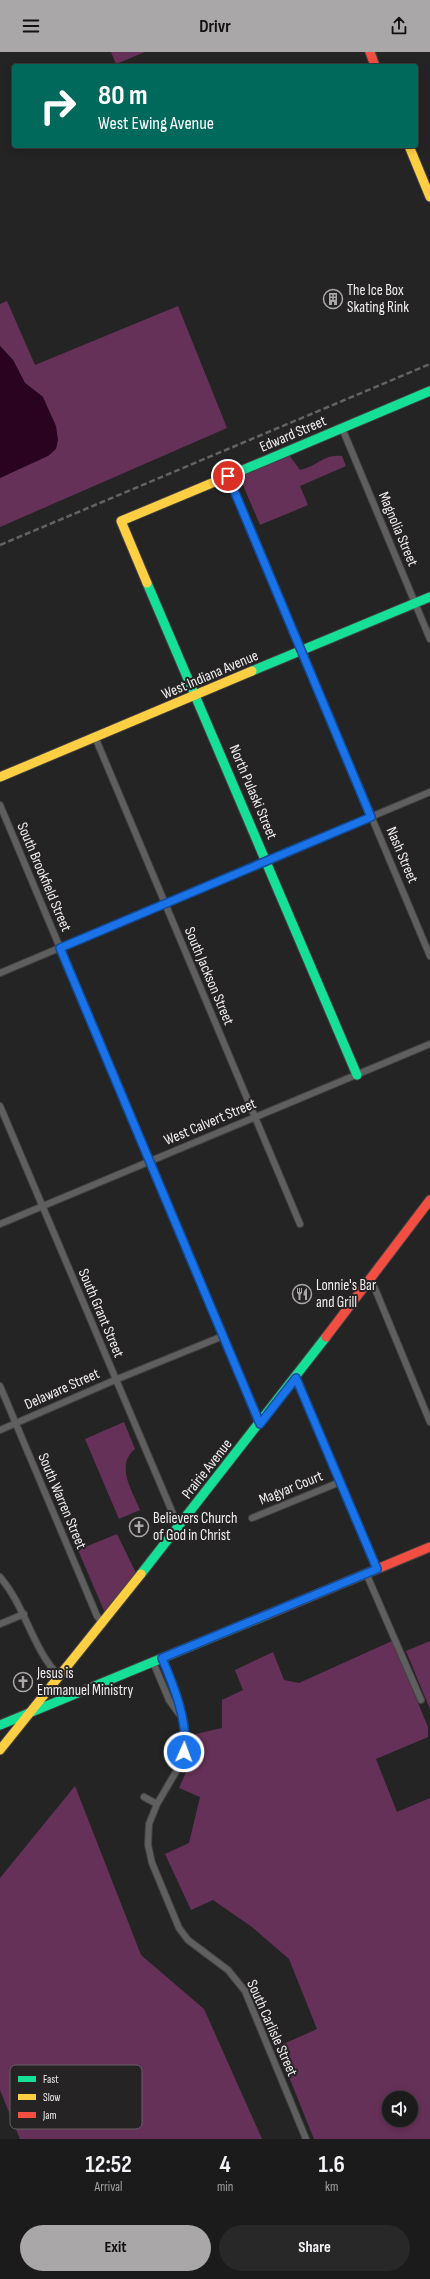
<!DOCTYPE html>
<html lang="en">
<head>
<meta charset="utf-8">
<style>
  body { margin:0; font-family:"Sofia Sans Condensed",sans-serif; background:#292829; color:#f1f3f6; height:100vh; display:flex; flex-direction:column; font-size:15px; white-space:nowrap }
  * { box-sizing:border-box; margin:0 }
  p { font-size:13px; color:#a0a1a3 }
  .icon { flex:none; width:22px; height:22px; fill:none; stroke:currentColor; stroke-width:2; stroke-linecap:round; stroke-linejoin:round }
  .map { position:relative; height:2087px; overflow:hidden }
  .side { display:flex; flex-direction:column; background:#1c1b1c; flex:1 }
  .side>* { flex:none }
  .banner { position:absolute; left:12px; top:12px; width:406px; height:84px; border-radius:4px; box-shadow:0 2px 10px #0003,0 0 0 1px #3a393b; background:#00695c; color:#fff; overflow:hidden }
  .buttons { position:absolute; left:382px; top:2039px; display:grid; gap:8px }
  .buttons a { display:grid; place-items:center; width:36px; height:36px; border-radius:50%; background:#1c1b1c; box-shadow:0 2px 10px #0003,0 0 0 1px #3a393b; font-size:20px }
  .pin { position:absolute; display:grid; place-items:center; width:34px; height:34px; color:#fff; margin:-17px; border:2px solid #fff; border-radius:50%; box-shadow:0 1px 4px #0007 }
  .me { position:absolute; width:44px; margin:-22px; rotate:2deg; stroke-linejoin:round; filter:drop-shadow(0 0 3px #0008) }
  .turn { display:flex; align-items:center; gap:14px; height:84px; padding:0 20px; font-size:18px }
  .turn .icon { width:52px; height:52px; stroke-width:2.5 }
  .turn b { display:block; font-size:28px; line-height:34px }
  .eta { display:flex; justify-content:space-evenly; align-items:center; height:68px; text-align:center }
  .eta b { font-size:24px; font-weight:700; line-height:28px }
  .button { display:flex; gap:8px; margin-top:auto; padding:8px 20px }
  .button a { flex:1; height:46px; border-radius:24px; background:#a9a7a8; color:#111; font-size:16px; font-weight:700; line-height:46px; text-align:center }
  .button a+a { background:#292829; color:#f1f3f6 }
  header { display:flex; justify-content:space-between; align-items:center; height:52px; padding:0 20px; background:#a9a7a8; color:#111; font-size:18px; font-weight:700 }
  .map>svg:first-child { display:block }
</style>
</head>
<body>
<header><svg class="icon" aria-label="menu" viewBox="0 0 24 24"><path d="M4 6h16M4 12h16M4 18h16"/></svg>Drivr<svg class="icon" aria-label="share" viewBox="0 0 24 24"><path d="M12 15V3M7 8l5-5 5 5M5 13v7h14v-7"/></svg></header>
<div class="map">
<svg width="430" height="2087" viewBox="0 0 430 2087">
  <rect width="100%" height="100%" fill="#252425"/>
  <path fill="#663158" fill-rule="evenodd" d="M111,0H145L116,12Z
    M7,249L35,313L178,254L227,376L0,475V426L18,417L43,345L25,331L13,308L0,294V252Z
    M289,403L300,418C317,415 323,402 342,404L346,414L300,434L308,453L260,473L240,426L242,423Z
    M124,1370L135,1397C115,1413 132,1439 140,1458L119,1467L85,1387Z
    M117,1482L136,1521L105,1561L78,1498Z
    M392,1589L428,1675V1685L376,1707L397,1760L430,1746V2087H314L277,1995L317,1977L289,1907L252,1875L213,1848L191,1858L165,1802L189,1791L200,1745L179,1736L193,1704L196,1682L222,1676V1648L243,1638L235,1618L273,1600L284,1628L299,1631ZM389,2046H411V2068H389Z
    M430,1589V1657L406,1599Z
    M75,1734L141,1903L204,1957L262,2087H20L0,2038V1826Z"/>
  <path fill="#290320" d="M0,294L13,308L25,331L43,345L56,374L58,388L56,397L48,404L0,426Z"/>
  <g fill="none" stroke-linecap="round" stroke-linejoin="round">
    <defs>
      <path id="street" d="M342,376L430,587
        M228,424L430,904
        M95,685L300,1172
        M0,753L260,1372
        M0,921L430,740
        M0,1054L179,1476
        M0,1172L430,992
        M371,1227L430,1370
        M296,1325L377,1517
        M0,1334L97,1564L103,1572
        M0,1378L115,1328L223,1284
        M252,1466L340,1430
        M366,1521L421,1648
        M0,1525C26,1555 32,1597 60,1625
        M0,1572L24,1562
        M163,1606L177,1643L185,1676V1693L180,1713L157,1752L149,1772L148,1793L152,1811L179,1876L188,1888L228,1918L245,1939L306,2087
        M153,1610L169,1648L179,1662
        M144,1745L157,1752"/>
      <path id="fast" d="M224,426L430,339
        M147,531L357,1023
        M252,619L430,545
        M141,1522L326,1285
        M0,1673L269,1562"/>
      <path id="slow" d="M409,94L430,145
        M147,531L121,469L224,426
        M0,725L252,619
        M0,1698L141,1522"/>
      <path id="jam" d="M370,0L375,14
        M326,1285L430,1148
        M269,1562L430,1495"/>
    </defs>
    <use href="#street" stroke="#434243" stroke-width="8"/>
    <use href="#fast" stroke="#434243" stroke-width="11"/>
    <use href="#slow" stroke="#434243" stroke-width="11"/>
    <use href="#jam" stroke="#434243" stroke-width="11"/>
    <use href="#street" stroke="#605f60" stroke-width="6"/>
    <use href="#fast" stroke="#16e098" stroke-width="9"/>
    <use href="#slow" stroke="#ffcf43" stroke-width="9"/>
    <use href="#jam" stroke="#f24e42" stroke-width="9"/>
    <path stroke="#646364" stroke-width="2.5" stroke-dasharray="6 3" stroke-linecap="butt" d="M0,493L430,312"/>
  </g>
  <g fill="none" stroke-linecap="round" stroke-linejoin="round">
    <defs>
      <path id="route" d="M184,1700C189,1671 173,1632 162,1606L377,1517L296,1326L260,1372L60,896L371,765L228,424"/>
    </defs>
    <use href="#route" stroke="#114b97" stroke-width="10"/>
    <use href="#route" stroke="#1a73e8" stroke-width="7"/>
  </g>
  <defs>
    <symbol id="building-ring" viewBox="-11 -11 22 22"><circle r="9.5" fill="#262325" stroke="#a9a7a8" stroke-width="1.5"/><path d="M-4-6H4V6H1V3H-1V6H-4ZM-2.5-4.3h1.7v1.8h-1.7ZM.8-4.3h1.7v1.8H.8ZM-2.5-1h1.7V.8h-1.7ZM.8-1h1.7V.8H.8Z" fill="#a9a7a8"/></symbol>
    <symbol id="restaurant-ring" viewBox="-11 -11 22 22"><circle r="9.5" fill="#262325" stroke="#a9a7a8" stroke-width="1.5"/><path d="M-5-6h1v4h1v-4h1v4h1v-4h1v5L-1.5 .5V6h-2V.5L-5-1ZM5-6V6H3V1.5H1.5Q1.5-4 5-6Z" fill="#a9a7a8"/></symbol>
    <symbol id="church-ring" viewBox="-11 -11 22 22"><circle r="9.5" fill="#262325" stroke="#a9a7a8" stroke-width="1.5"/><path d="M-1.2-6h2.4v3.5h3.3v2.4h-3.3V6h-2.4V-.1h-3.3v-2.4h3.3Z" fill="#a9a7a8"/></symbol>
  </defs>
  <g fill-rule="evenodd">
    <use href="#building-ring" x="322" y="236" width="22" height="22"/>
    <use href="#restaurant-ring" x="291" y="1231" width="22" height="22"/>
    <use href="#church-ring" x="128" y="1464" width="22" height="22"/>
    <use href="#church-ring" x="12" y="1619" width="22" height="22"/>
  </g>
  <g text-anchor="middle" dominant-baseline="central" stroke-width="4" stroke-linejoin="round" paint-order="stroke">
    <g font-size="15" fill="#f0eeef" stroke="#262325" text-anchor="start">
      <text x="347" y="238">The Ice Box<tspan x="347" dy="17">Skating Rink</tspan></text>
      <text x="316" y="1233">Lonnie's Bar<tspan x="316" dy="17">and Grill</tspan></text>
      <text x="153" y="1466">Believers Church<tspan x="153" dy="17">of God in Christ</tspan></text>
      <text x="37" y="1621">Jesus is<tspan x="37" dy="17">Emmanuel Ministry</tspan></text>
    </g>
    <g font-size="15" fill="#f0eeef" stroke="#262325">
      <text transform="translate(293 382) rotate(-23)">Edward Street</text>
      <text transform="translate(398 477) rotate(67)">Magnolia Street</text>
      <text transform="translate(210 623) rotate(-23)">West Indiana Avenue</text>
      <text transform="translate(253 740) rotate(67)">North Pulaski Street</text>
      <text transform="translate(402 803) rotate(67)">Nash Street</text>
      <text transform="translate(44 825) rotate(67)">South Brookfield Street</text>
      <text transform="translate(209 924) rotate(67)">South Jackson Street</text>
      <text transform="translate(210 1070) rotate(-23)">West Calvert Street</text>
      <text transform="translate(101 1261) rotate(67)">South Grant Street</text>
      <text transform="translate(62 1337) rotate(-24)">Delaware Street</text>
      <text transform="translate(207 1417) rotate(-52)">Prairie Avenue</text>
      <text transform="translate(291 1436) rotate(-22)">Magyar Court</text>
      <text transform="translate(62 1449) rotate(67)">South Warren Street</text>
      <text transform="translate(272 1976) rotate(66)">South Carlisle Street</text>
    </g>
  </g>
  <rect x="10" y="2013" width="132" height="64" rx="6" fill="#262325" stroke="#636062" stroke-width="1"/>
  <rect x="18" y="2024" width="18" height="6" fill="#16e098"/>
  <rect x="18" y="2042" width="18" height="6" fill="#ffcf43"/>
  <rect x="18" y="2060" width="18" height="6" fill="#f24e42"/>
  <g font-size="11" fill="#f0eeef">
    <text x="43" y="2031">Fast</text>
    <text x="43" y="2049">Slow</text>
    <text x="43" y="2067">Jam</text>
  </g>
</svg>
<div class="buttons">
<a><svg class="icon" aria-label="sound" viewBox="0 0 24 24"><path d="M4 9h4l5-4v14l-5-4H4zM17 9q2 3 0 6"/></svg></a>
</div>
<div class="pin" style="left:228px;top:424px;background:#d93025"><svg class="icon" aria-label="arrive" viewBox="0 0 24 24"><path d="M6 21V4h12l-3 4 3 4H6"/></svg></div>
<svg class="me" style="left:184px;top:1700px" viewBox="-20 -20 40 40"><circle r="17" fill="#1a73e8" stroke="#fff" stroke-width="3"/><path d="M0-11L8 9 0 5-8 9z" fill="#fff"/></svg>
<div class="banner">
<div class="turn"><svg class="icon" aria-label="right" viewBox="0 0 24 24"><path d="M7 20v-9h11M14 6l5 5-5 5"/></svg><div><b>80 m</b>West Ewing Avenue</div></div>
</div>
</div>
<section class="side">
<div class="eta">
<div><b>12:52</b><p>Arrival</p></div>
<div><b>4</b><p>min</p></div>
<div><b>1.6</b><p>km</p></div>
</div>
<div class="button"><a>Exit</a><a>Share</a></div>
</section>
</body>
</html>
